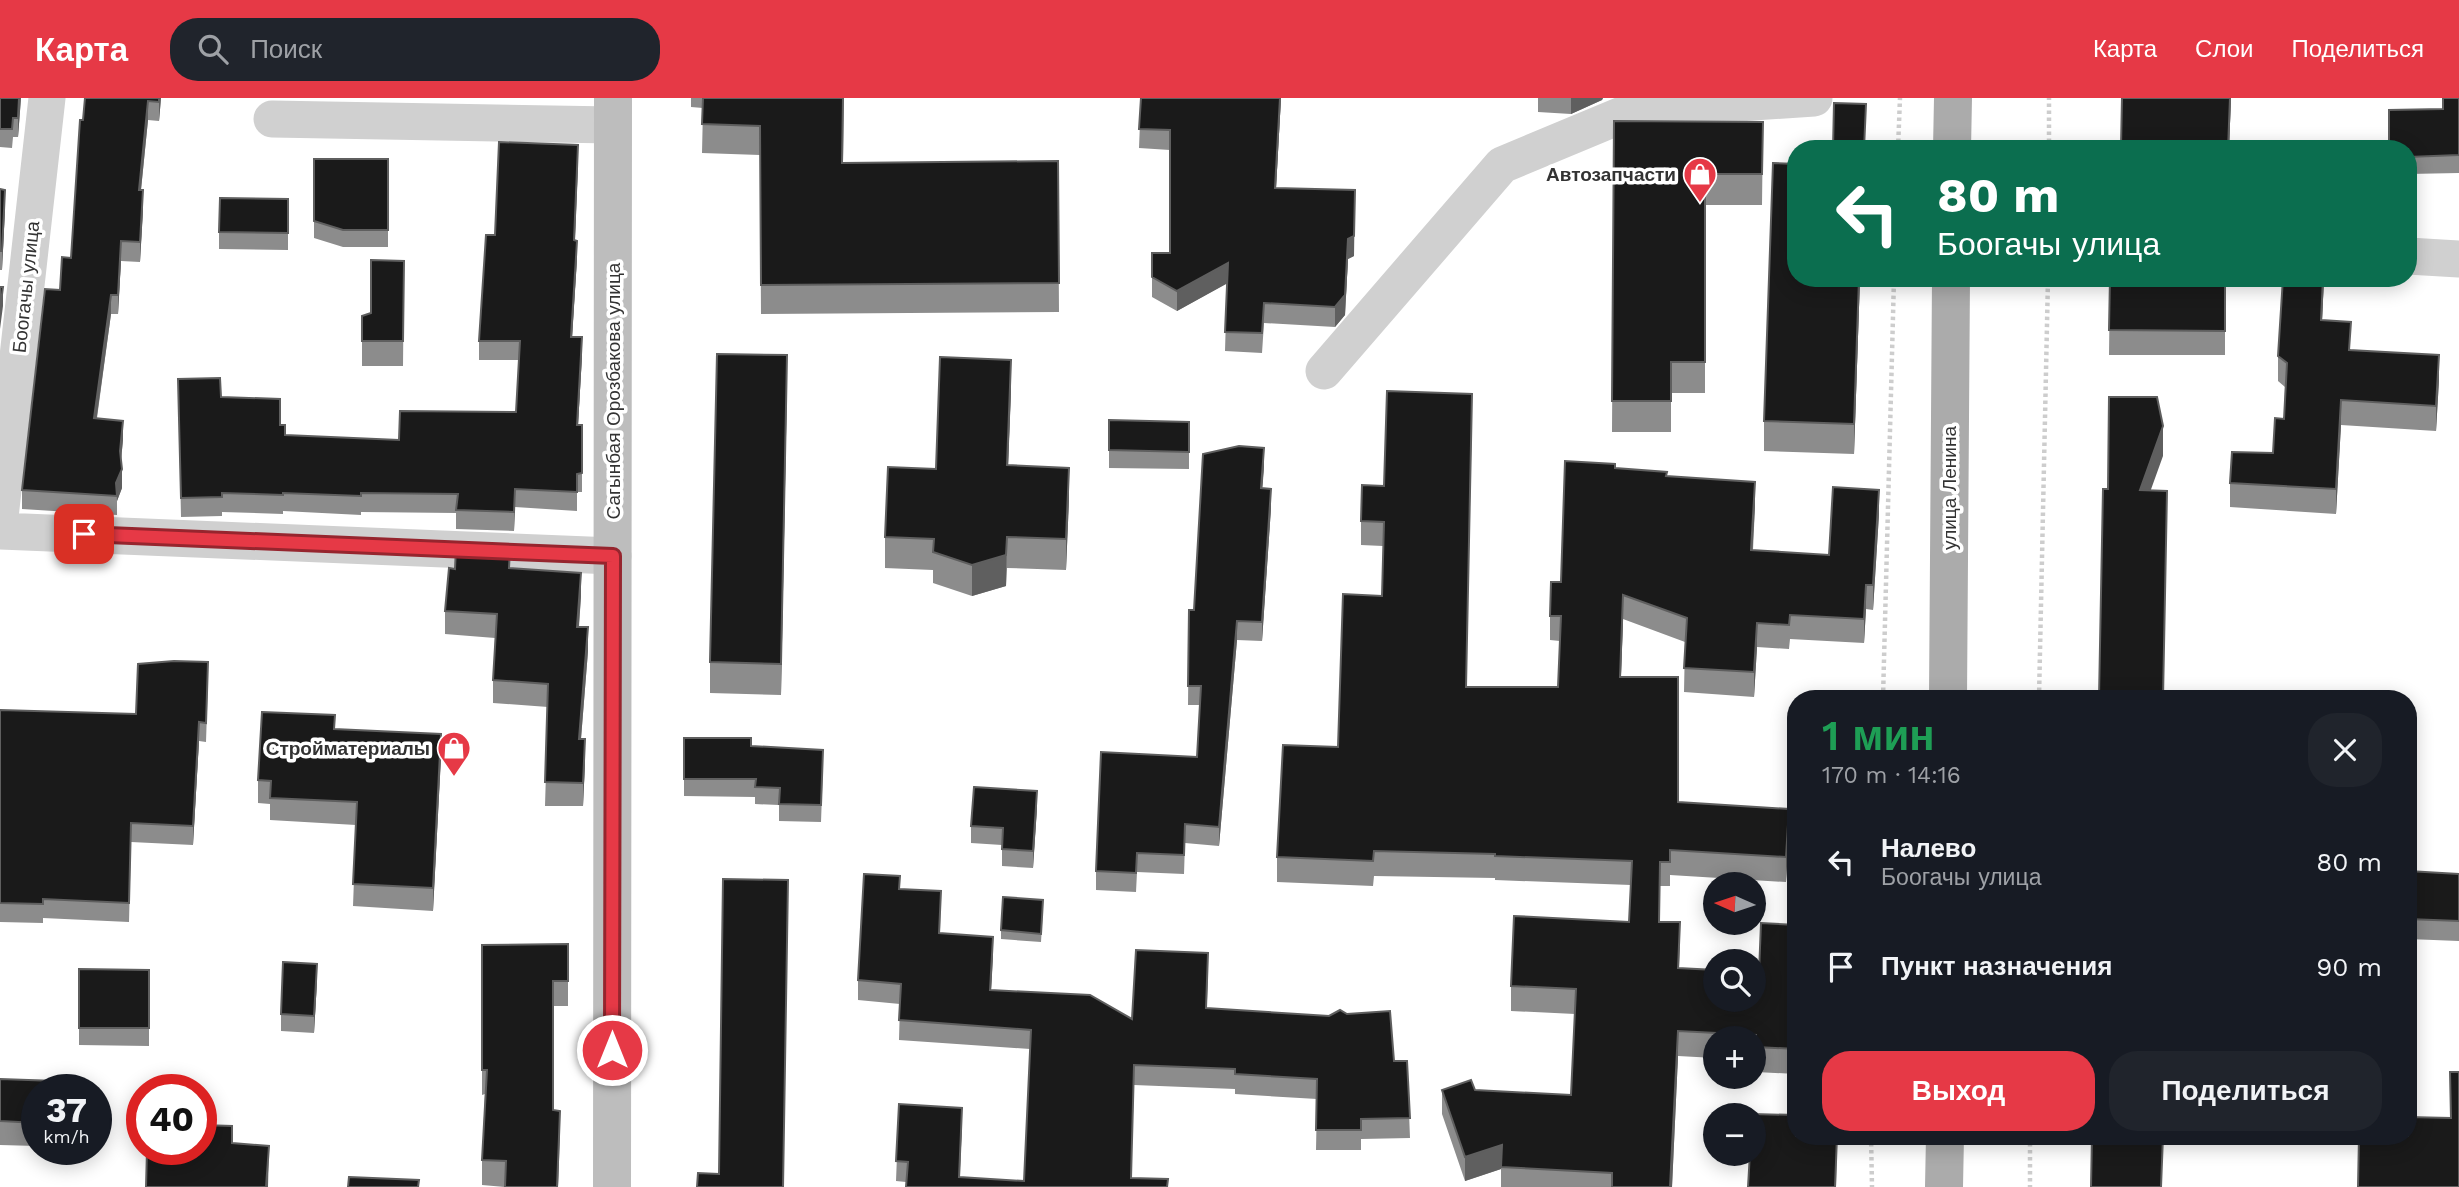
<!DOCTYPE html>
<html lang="ru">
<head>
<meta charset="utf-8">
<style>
  body { margin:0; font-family:"Work Sans",sans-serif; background:#20242c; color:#f1f3f6; height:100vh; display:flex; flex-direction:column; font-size:26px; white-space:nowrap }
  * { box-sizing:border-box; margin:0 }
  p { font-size:23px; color:#9ea1a6 }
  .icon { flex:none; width:38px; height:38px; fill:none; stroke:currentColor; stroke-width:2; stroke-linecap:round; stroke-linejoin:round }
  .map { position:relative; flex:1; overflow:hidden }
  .sheet { position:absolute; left:1787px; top:592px; width:630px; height:455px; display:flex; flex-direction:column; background:#171b24; border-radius:28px; box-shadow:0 4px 18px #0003 }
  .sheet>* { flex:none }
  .guide { position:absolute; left:1787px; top:42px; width:630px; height:147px; border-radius:28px; box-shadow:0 4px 18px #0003; background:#0b6e4f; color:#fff; overflow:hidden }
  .needle { width:46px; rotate:273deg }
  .controls { position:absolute; left:1703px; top:774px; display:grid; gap:14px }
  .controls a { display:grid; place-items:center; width:63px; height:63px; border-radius:50%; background:#171b24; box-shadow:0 4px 18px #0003; font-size:35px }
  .speed { position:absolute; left:21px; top:976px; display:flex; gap:14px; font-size:35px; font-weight:700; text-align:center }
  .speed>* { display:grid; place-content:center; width:91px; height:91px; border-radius:50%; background:#171b24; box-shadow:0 4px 18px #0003; line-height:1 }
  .speed small { font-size:18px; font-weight:400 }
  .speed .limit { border:10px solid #d22; background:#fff; color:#111 }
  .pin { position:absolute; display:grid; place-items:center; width:60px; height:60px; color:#fff; margin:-30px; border-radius:14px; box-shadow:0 4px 10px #0006 }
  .me { position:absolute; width:77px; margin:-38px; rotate:0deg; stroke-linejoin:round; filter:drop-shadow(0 0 5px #0008) }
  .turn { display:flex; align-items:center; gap:24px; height:147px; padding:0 35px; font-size:32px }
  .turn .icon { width:91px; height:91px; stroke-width:2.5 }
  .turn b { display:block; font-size:49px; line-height:60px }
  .round { display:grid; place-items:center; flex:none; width:74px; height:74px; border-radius:28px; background:#20242c }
  .overview { display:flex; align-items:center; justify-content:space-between; height:119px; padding:0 35px }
  h1 { font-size:42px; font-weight:600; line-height:52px; color:#1e9e55 }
  .cta { display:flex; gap:14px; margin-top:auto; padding:14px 35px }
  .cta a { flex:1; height:80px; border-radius:28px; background:#e63946; color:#fff; font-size:28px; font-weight:600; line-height:80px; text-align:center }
  .cta a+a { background:#20242c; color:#f1f3f6 }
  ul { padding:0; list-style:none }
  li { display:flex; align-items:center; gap:21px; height:105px; padding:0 35px }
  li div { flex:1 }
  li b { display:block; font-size:26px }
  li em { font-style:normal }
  header { display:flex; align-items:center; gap:42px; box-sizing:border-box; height:98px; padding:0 35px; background:#e63946; color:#fff }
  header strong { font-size:33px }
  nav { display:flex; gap:38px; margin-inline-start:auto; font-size:24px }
  .search { width:490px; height:63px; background:#20242c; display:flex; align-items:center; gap:18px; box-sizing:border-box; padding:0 24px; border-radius:28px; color:#9ea1a6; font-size:26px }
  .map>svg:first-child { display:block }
</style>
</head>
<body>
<header>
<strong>Карта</strong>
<div class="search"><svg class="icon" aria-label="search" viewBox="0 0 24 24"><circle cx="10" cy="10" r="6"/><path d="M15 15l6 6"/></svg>Поиск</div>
<nav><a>Карта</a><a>Слои</a><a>Поделиться</a></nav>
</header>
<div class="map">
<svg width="2459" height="1089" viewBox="0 0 2459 1089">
  <rect width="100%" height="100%" fill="#fff"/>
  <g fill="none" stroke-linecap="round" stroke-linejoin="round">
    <path stroke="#cdcdcd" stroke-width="4.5" stroke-dasharray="3.5 3.5" stroke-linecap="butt" d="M1898,51L1900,0
      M2049,51V0
      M1883,600L1894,180
      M2039,600L2048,180
      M1871,1038L1872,1089
      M2030,1038V1089"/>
    <path stroke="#d0d0d0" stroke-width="37" d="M272,21L613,27
      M2408,158L2459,161
      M1324,273L1502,67L1634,12L1814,0
      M0,419L47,0
      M0,433L613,458"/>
    <path stroke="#bdbdbd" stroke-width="38" d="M612,1089L613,0"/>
    <path stroke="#ababab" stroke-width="38" d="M1952,51L1953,0
      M1948,600L1951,180
      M1944,1089L1945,1038"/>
  </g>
  <path fill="#8c8c8c" d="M0,0H21L18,39H13L12,50L0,49Z
    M85,0H161L159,23L148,22L141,92L143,112L140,164L121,163L118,216H111L97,320L123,342L121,361L122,390L117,403V417L22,411V392L60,192L71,160Z
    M691,0H844L843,65L1058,63L1059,214L761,216L760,57L702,55L703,10L691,9Z
    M1141,0H1281L1276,90L1354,158L1348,161L1345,217L1335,229L1264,225L1262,255L1225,253L1227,185L1177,213L1152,199V155H1170V52L1139,50Z
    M1538,0H1603L1602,2L1571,16L1538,14Z
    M2122,0H2231L2229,51H2121Z
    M2459,0V75L2408,76V51Z
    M1614,23L1763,24L1762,107H1705V295H1671V334H1612Z
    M314,61H388V149H343L314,140Z
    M578,66L575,142L577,161L572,239L582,258L578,327H582V394H577V413L515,409L514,433L456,431V415L361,414V417L283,413V416L222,414V418L181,419L178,281L280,327L285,337L399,342L516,314L519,262H479V243L495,137Z
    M0,91L5,110L2,172H0Z
    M288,101V152L219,151V134Z
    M404,163L403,268H362V218L371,215Z
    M1796,180H1860L1854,356L1764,353V323Z
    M2110,180H2225V257H2109Z
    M2324,180L2322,222L2351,252L2439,282L2436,333L2341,327L2336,416L2230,409V385L2273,355L2284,321L2285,289L2278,283V258Z
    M787,288L781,597L710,595V564Z
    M1011,293L1008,367L1069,401L1066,472L1007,470L1006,488L972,498L933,485V472L885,470V439L936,371Z
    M1472,320L1466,589H1558L1560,543L1550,542V518L1561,484L1615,370L1667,378L1755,408L1753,452L1829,457L1879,416L1873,512L1866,511L1864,545L1790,541L1789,551L1757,549L1754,599L1684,594L1685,544L1623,521L1621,579L1678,704L1789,735L1786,784L1670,777V788H1660L1659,824L1680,849L1679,870L1759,875L1796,827V976L1756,974V962H1754V940H1715V960L1678,958L1672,1089H1501V1071L1465,1083L1442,1016V992L1571,997L1575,916L1511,913V888L1629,824L1631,787L1495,782V780L1374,778L1373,788L1277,784V759L1338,649L1382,498L1383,448L1361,447V423L1384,388Z
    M1109,322L1189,324V371L1109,370Z
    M1264,369L1262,390L1271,410L1262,543L1237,542L1219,748L1185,745L1184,776L1137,774L1136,794L1096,792V773L1197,659L1200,607H1188L1189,512H1194Z
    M510,470L581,498L579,529L588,553L581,641L585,665L583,708H545L548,609L493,605V582L495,540L445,536V513Z
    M208,583L206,644L199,643L193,747L131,744L129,824L43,820V825L0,824V612L136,616Z
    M335,631L441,659L433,813L353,808L356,727L270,722V706L258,705V682Z
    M684,640L751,648L823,669L821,724L779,723V707L755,706V699L684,698Z
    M1037,710L1033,770L1002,768V747L971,745V728Z
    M2408,773L2459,776V843L2408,841Z
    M864,776L900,778V791L941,793L940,836L993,839L991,892L1090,897L1132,921L1136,852L1208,855L1206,910L1329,918L1340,912L1347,916L1390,913L1394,963H1407L1410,1040L1361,1041V1052H1316L1317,1001L1235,996V991L1134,987L1131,1080L1168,1081V1089H906V1084L896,1083L899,1006L962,1010L960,1080L1024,1083L1030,951L899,942L900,906L858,902V882Z
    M1043,811L1041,844L1001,841V832Z
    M568,846V908H553V1012L560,1037L558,1089H505L482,1087V1062L485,996L482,997V847Z
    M79,871L149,872V948L79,947Z
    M317,883L314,935L281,933V916Z
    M0,981L37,992V1048L0,1047Z"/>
  <path fill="#5f5f5f" d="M19,0H21L18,39V20Z
    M159,0H161L159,23Z
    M1280,0H1281L1275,109V90Z
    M1571,0H1603L1602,2L1571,16Z
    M2230,0H2231L2229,51H2228Z
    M148,3V22L139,111V92Z
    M578,47V66L574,161V142Z
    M5,92V110L2,172V153Z
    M143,92V112L140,164V144Z
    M1355,92L1354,158L1348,161L1345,217L1335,229V209L1348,141Z
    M121,143V163L118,216V197Z
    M577,143V161L571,257V239Z
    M1228,165V185L1177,213V193Z
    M1859,180H1860L1854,356V326Z
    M2323,180H2324L2321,247V222Z
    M3,189V208L0,231V212Z
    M111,197V216L94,339V320Z
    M582,239V258L577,345V327Z
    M787,257V288L781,597V566Z
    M2439,257V282L2436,333V308Z
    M1011,262V293L1007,398V367Z
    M2341,302V327L2336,416V391Z
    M123,323V342L120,372V353Z
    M2163,328V358L2140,422V392Z
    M1264,350V369L1261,409V390Z
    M1069,370V401L1066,472V441Z
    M122,371V390L117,403L116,385Z
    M1755,384V408L1751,477V452Z
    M515,391V409L514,433V414Z
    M1271,391V410L1262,543V524Z
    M1879,392V416L1873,512V487Z
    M1007,439L1006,488L972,498V467Z
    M581,475V498L577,552V529Z
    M1866,487V511L1864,545V521Z
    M1623,497V521L1620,603V579Z
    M1237,523V542L1219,748V729Z
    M1757,525V549L1754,599V574Z
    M588,529V553L579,665V641Z
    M199,624V643L193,747V728Z
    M441,636V659L433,813V790Z
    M585,641V665L583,708V685Z
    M1037,693V710L1033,770V753Z
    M1789,711V735L1786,784V759Z
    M993,839V859L990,912V892Z
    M1208,855V875L1206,930V910Z
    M317,866V883L314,935V918Z
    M1678,933V958L1672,1089H1670Z
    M962,1010V1030L959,1089Z
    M560,1013L558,1089H557Z
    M1837,1038L1836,1089H1835Z
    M1502,1047L1501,1071L1465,1083V1059Z
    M269,1048L268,1089H266Z"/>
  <path fill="#1a1a1a" stroke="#5f5f5f" stroke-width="2" d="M0,0H19L18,20H13L12,31H0Z
    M85,0H159V4L148,3L139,92H143L140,144L121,143L118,197H111L94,320L123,323L120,353L122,371L116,385L117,398L22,392L45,191L60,192L62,159L71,160L80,22H83Z
    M703,0H843L842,65L1058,63L1059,185L761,187L760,28L702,26Z
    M1141,0H1280L1275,90L1355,92L1354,138L1348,141L1345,197L1335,209L1264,205L1262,235L1225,234L1228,165L1177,193L1152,179V155H1170V32L1139,31Z
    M2122,0H2230L2228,51H2172L2121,49Z
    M2443,0H2459V57L2408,59V51H2389V12L2443,11Z
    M1834,5L1866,6L1864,51H1833Z
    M1614,23L1763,24L1762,76H1705V264H1671V303H1612Z
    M499,44L578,47L574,142L577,143L571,239H582L577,327H582V375L577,376V394L515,391L514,414L456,412L458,396L361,395V398L283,395V397L222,395V399L181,400L178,281L220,280L221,299L280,301V327H285V337L399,342L400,313L516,314L520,243H479L486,137H495Z
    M314,61H388V132H343L314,123Z
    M1773,65L1796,66V180H1859L1854,326L1764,323Z
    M0,91L5,92L2,153H0Z
    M220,100L288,101V135L219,134Z
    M371,162L404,163L403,243H362V218L371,215Z
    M2110,180H2225V233L2109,232Z
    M2283,180H2323L2321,222L2351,224L2349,252L2439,257L2436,308L2341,302L2336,391L2230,385L2232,354L2273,355L2275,320L2284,321L2287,265L2278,258Z
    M0,189H3L0,212Z
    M717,256L787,257L781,566L710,564Z
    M940,259L1011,262L1007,367L1069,370L1066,441L1007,439L1006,457L972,467L933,454L934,441L885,439L888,369L936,371Z
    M1387,293L1472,296L1466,589H1558L1561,518H1550L1551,484H1561L1565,363L1615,366V370L1667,374L1666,378L1755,384L1751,452L1829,457L1833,389L1879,392L1873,487H1866L1864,521L1790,517L1789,527L1757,525L1754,574L1684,570L1687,520L1623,497L1620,579H1678V704L1789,711L1786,759L1670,752V764H1660L1659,824H1680L1678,870L1715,872V901H1754V874L1759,875L1761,825L1796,827V951L1756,949V937L1678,933L1670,1089H1612V1075L1501,1069L1502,1047L1465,1059L1442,992L1471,982L1475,992L1571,997L1576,891L1511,888L1514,818L1629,824L1632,763L1495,758V756L1374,753L1373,763L1277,759L1283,647L1338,649L1343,496L1382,498L1384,424L1361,423L1362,387L1384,388Z
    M2109,299H2157L2163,328L2140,392L2167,393L2163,600H2099L2103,391H2108Z
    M1109,322L1189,324V354L1109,352Z
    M1239,348L1264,350L1261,390L1271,391L1262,524L1237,523L1219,729L1185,726L1184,757L1137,755L1136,775L1096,773L1101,654L1197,659L1201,588H1188L1189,512H1194L1203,356Z
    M456,449L510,451L509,470L581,475L577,529H588L579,641H585L583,685L545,684L548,586L493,582L497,516L445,513L449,470L455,471Z
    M174,563L208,564L206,625L199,624L193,728L131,725L129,805L43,801V806L0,805V612L136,616L138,566Z
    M262,614L335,617L334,631L441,636L433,790L353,786L357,704L270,700L271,683L258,682Z
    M684,640H751V648L823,652L821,707L779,706L780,690L755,689L756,681H684Z
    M974,689L1037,693L1033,753L1002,751L1003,730L971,728Z
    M2408,773L2459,776V823L2408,821Z
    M864,776L900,778L899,791L941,793L939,835L993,839L990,892L1090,897L1132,921L1136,852L1208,855L1206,910L1329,918L1340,912L1347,916L1390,913L1394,963H1407L1410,1020L1361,1021V1032H1316L1317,981L1235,976V971L1134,967L1131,1080L1168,1081L1167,1089H906L908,1064L896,1063L899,1006L962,1010L959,1079L1024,1083L1031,932L899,922L901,886L858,882Z
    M723,781L788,782L783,1089H697L698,1075L719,1076Z
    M1003,799L1043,802L1041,836L1001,832Z
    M568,846V883H553V1012L560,1013L557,1089H505L506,1063L482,1062L487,972H482V847Z
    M283,864L317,866L314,918L281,916Z
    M79,871L149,872V930H79Z
    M2450,974H2459V1089H2358L2359,1038H2408V1019L2451,1020Z
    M0,981L56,983V992H37V1025L0,1023Z
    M1751,1016L1796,1017V1038H1837L1835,1089H1748L1750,1055H1754V1017Z
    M201,1027L232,1028V1045L269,1048L266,1089H146L147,1052H201Z
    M2092,1038H2163L2161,1089H2091Z
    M349,1079L419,1082L418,1089H348Z"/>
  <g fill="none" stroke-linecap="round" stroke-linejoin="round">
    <defs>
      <path id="route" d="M84,436L613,458L612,952"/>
    </defs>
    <use href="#route" stroke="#96252e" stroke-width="18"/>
    <use href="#route" stroke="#e63946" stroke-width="12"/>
  </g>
  <defs>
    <symbol id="shop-pin" viewBox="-11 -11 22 30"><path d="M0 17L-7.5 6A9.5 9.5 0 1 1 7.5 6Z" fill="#e63946" stroke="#fff"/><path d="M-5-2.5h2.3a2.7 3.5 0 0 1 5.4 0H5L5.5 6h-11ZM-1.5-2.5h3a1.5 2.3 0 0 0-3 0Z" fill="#fff"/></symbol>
  </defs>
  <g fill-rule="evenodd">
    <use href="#shop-pin" x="1681" y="57" width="38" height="52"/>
    <use href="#shop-pin" x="435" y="631" width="38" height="52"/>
  </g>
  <g text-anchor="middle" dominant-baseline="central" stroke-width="7" stroke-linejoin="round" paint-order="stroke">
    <g font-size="19" font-weight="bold" fill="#333" stroke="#fff" text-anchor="end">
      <text x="1676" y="76">Автозапчасти</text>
      <text x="430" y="650">Стройматериалы</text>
    </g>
    <g font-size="19" fill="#333" stroke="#fff">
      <text transform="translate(26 189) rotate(-84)">Боогачы улица</text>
      <text transform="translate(613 293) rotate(-90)">Сагынбая Орозбакова улица</text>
      <text transform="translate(1949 390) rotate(-90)">улица Ленина</text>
    </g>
  </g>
</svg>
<div class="controls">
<a><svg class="needle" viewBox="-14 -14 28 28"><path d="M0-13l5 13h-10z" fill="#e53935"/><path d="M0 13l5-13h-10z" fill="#9ea1a6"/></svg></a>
<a><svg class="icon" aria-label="search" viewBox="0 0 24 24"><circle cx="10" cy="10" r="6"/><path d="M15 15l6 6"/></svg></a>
<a>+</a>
<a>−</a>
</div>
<div class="speed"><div>37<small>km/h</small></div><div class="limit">40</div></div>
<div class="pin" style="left:84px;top:436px;background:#d93025"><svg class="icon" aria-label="arrive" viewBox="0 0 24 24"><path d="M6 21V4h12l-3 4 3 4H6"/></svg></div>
<svg class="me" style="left:612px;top:952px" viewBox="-20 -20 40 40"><circle r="17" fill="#e63946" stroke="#fff" stroke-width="3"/><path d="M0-11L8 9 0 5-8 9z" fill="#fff"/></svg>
<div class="guide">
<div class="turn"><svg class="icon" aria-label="left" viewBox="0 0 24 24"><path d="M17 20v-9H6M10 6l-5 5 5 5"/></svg><div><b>80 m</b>Боогачы улица</div></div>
</div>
<section class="sheet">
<div class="overview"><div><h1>1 мин</h1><p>170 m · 14:16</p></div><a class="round"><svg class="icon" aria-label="close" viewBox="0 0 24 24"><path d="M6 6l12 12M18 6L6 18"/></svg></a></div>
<ul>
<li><svg class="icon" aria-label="left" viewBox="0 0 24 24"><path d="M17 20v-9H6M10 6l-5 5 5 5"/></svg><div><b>Налево</b><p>Боогачы улица</p></div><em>80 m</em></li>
<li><svg class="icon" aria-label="arrive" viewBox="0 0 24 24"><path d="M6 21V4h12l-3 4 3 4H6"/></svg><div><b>Пункт назначения</b></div><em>90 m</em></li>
</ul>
<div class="cta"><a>Выход</a><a>Поделиться</a></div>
</section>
</div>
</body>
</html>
